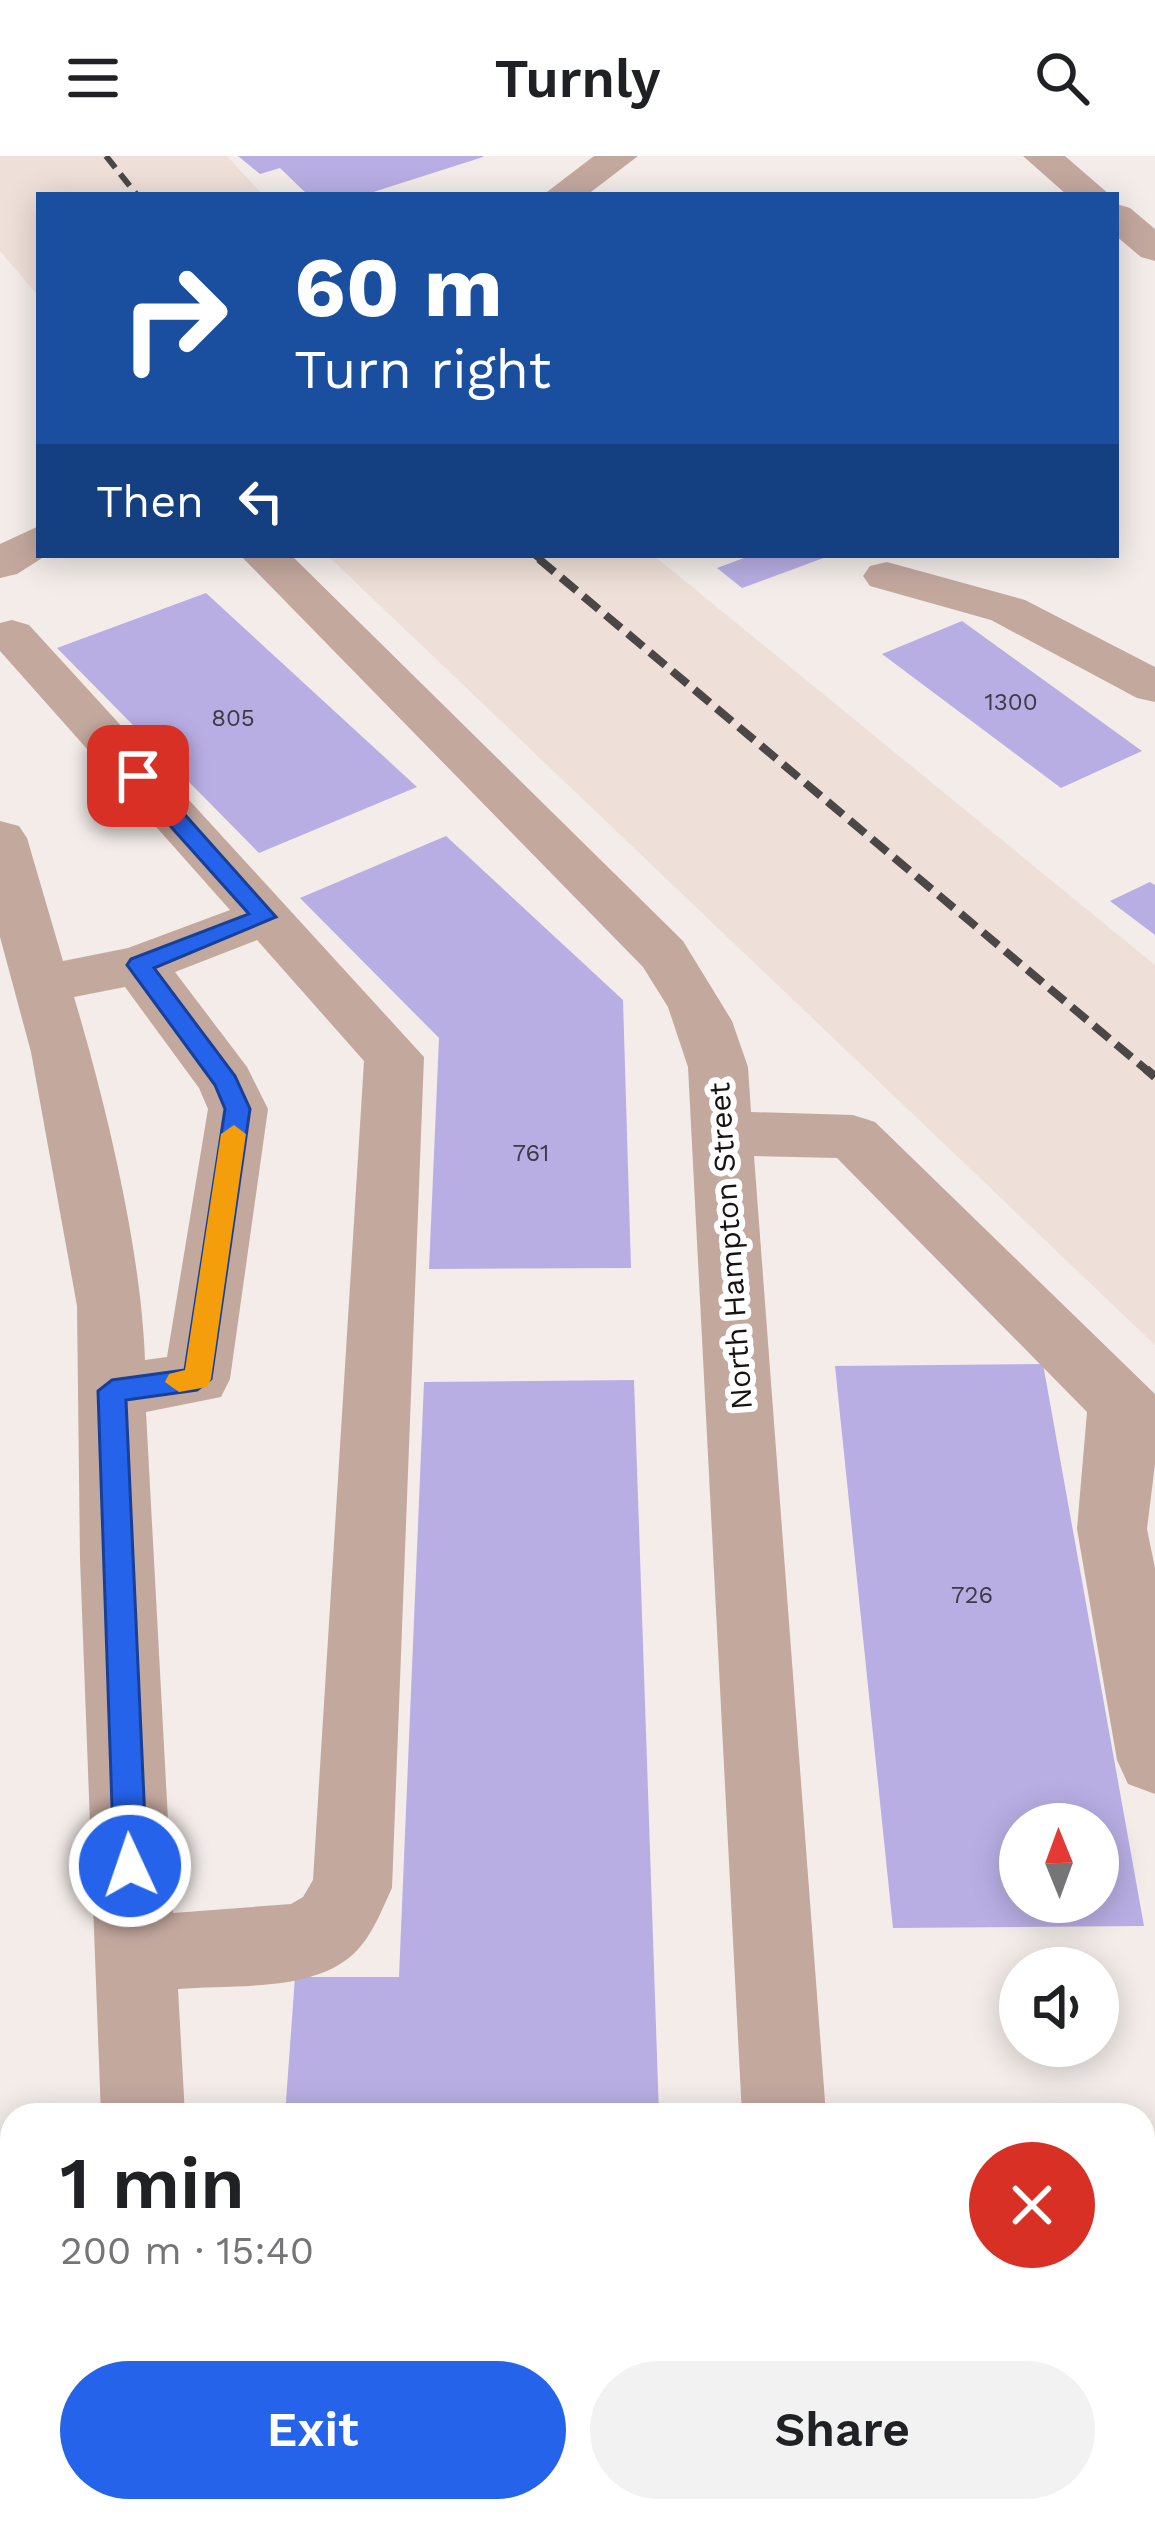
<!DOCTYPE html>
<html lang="en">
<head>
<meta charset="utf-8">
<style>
  body { margin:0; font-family:"Work Sans",sans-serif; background:#f2f2f2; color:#202124; height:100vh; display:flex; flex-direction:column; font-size:45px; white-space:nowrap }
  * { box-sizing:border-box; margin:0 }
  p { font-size:39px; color:#757577 }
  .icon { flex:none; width:66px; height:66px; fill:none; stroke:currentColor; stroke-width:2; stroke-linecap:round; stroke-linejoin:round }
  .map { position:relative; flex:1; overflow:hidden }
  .sheet { position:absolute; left:0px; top:1947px; width:1155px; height:420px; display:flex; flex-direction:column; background:#fff; border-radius:36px 36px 0 0; box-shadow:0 6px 30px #0003 }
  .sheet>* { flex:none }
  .hud { position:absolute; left:36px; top:36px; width:1083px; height:366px; border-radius:0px; box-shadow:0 6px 30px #0003; background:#1a4fa0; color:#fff; overflow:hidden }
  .needle { width:78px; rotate:359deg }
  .fabs { position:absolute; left:999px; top:1647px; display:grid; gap:24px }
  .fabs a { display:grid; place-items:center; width:120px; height:120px; border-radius:50%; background:#fff; box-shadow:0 6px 30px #0003; font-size:60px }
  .pin { position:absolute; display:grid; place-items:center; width:102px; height:102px; color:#fff; margin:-51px; border-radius:24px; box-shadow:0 6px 18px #0006 }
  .me { position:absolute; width:132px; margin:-66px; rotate:357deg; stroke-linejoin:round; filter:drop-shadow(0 0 9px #0008) }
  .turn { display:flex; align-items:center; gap:42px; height:252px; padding:0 60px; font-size:54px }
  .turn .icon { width:156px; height:156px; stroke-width:2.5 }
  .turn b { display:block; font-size:84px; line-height:102px }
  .then { display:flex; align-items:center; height:114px; padding:0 60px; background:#0003; gap:24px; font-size:45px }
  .round { display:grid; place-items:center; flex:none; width:126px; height:126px; border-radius:63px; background:#f2f2f2 }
  .head { display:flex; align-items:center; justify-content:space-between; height:204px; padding:0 60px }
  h1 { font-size:72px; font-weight:600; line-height:90px }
  .button { display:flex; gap:24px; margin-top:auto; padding:24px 60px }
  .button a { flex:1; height:138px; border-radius:72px; background:#2563eb; color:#fff; font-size:48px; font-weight:600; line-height:138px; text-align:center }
  .button a+a { background:#f2f2f2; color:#202124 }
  header { display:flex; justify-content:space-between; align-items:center; height:156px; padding:0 60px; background:#fff; font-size:54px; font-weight:600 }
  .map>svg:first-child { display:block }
</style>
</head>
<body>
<header><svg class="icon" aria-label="menu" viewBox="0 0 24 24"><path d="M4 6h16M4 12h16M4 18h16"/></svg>Turnly<svg class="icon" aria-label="search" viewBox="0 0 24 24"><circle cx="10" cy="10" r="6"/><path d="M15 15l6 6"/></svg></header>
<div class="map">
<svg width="1155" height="2367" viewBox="0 0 1155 2367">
  <rect width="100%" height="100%" fill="#f3ece9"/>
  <path fill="#eedfd8" d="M0,0H227L263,39H39V141L0,95Z
    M327,399H653L1155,809V1189Z"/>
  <path fill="#6cb3c7" d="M305,2355H414V2367H305Z"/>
  <path fill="#b8aee4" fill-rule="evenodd" d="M238,0H483V1L364,39H308L280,12L260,18Z
    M752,399H829V400L742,432L717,412Z
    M206,437L417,631L259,697L57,492Z
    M962,465L1142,595L1061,632L882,498Z
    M446,680L623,844L631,1112L429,1113L439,882L300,742Z
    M1150,726L1155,729V779L1110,745Z
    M1043,1208L1144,1770L893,1772L835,1210ZM1020,1668H1098V1746H1020Z
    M634,1224L659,1959H285L295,1821H399L424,1226Z
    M516,2355H684V2367H516Z"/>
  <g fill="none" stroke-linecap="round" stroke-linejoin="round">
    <path fill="#c3a89e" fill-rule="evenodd" d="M594,0H638L587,39H543Z
      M1023,0H1065L1110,39H1067Z
      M1116,48L1130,52L1155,73V105L1141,101L1116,80Z
      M39,370V399H47L17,418L0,422V388Z
      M240,399H291L683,785L732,865L748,911L751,956L853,959L875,966L1155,1238V1308L1147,1373L1155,1412V1638L1128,1628L1117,1604L1077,1373L1087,1256L837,1002L754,1000L826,1959H742L688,911L668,851L643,811Z
      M887,406L1025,444L1155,511V546L1137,542L991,464L870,430L863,420L870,410Z
      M12,464L29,469L424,901L392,1732C383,1751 374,1775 360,1791C321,1838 232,1828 178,1833L185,1959H101L80,1403L77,1150L31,896L0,781V665L19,670L27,682L63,805L128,792L230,754L0,495V467ZM257,784L364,905L313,1724L303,1741L291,1748L173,1757L146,1256L221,1241L230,1223L268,953L247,911L175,816ZM125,831L199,932L208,953L167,1201L145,1204C141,1093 106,948 74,841Z
      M1143,2317H1155V2367L763,2364L767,2355H1143Z
      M92,2355H186V2367H92Z"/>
    <path stroke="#4b4746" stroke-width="6" stroke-dasharray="15 8" stroke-linecap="butt" d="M106,0L137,39
      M534,399L543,406"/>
    <path stroke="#4b4746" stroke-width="8" stroke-dasharray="20 9" stroke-linecap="butt" d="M539,403L1149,916"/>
    <path stroke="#4b4746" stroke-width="9" stroke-dasharray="24 12" stroke-linecap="butt" d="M1146,913L1155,921"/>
  </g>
  <path fill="#2563eb" stroke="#184099" stroke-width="3" d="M138,614L146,615L276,761L154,812L235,920L250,953L211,1223L197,1234L126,1244L147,1710L142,1721L130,1725L119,1721L114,1710L98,1235L112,1224L185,1214L225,953L215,929L127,809L131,803L249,758L130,625V615Z"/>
  <path fill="#f59e0b" d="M234,969L246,978L211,1223L207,1231L179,1236L165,1226L169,1218L185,1214L221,978Z"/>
  <g text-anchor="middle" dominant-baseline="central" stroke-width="12" stroke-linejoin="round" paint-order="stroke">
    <g font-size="24" fill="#3f3a47">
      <text x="1011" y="546">1300</text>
      <text x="233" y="562">805</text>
      <text x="531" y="997">761</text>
      <text x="972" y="1439">726</text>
    </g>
    <g font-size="30" fill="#171413" stroke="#fff">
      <text transform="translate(730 1090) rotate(-94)">North Hampton Street</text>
    </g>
  </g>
</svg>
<div class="fabs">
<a><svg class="needle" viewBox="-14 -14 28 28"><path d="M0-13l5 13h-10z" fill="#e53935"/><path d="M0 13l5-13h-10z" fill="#757577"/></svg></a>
<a><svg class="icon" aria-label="sound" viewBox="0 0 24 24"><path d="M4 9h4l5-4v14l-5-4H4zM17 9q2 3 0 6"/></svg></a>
</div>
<div class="pin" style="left:138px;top:620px;background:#d93025"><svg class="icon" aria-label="arrive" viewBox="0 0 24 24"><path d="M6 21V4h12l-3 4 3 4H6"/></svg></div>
<svg class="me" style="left:130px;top:1710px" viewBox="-20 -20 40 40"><circle r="17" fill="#2563eb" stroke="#fff" stroke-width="3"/><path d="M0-11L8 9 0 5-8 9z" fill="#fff"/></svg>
<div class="hud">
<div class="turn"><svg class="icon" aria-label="right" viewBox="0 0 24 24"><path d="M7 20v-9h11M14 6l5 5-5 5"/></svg><div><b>60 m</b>Turn right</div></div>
<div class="then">Then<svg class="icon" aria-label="left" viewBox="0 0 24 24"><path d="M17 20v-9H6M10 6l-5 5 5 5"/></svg></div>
</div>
<section class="sheet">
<div class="head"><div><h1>1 min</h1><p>200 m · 15:40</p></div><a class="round" style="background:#d93025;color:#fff"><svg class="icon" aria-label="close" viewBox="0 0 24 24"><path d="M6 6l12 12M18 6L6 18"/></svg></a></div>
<div class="button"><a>Exit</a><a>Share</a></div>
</section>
</div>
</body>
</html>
